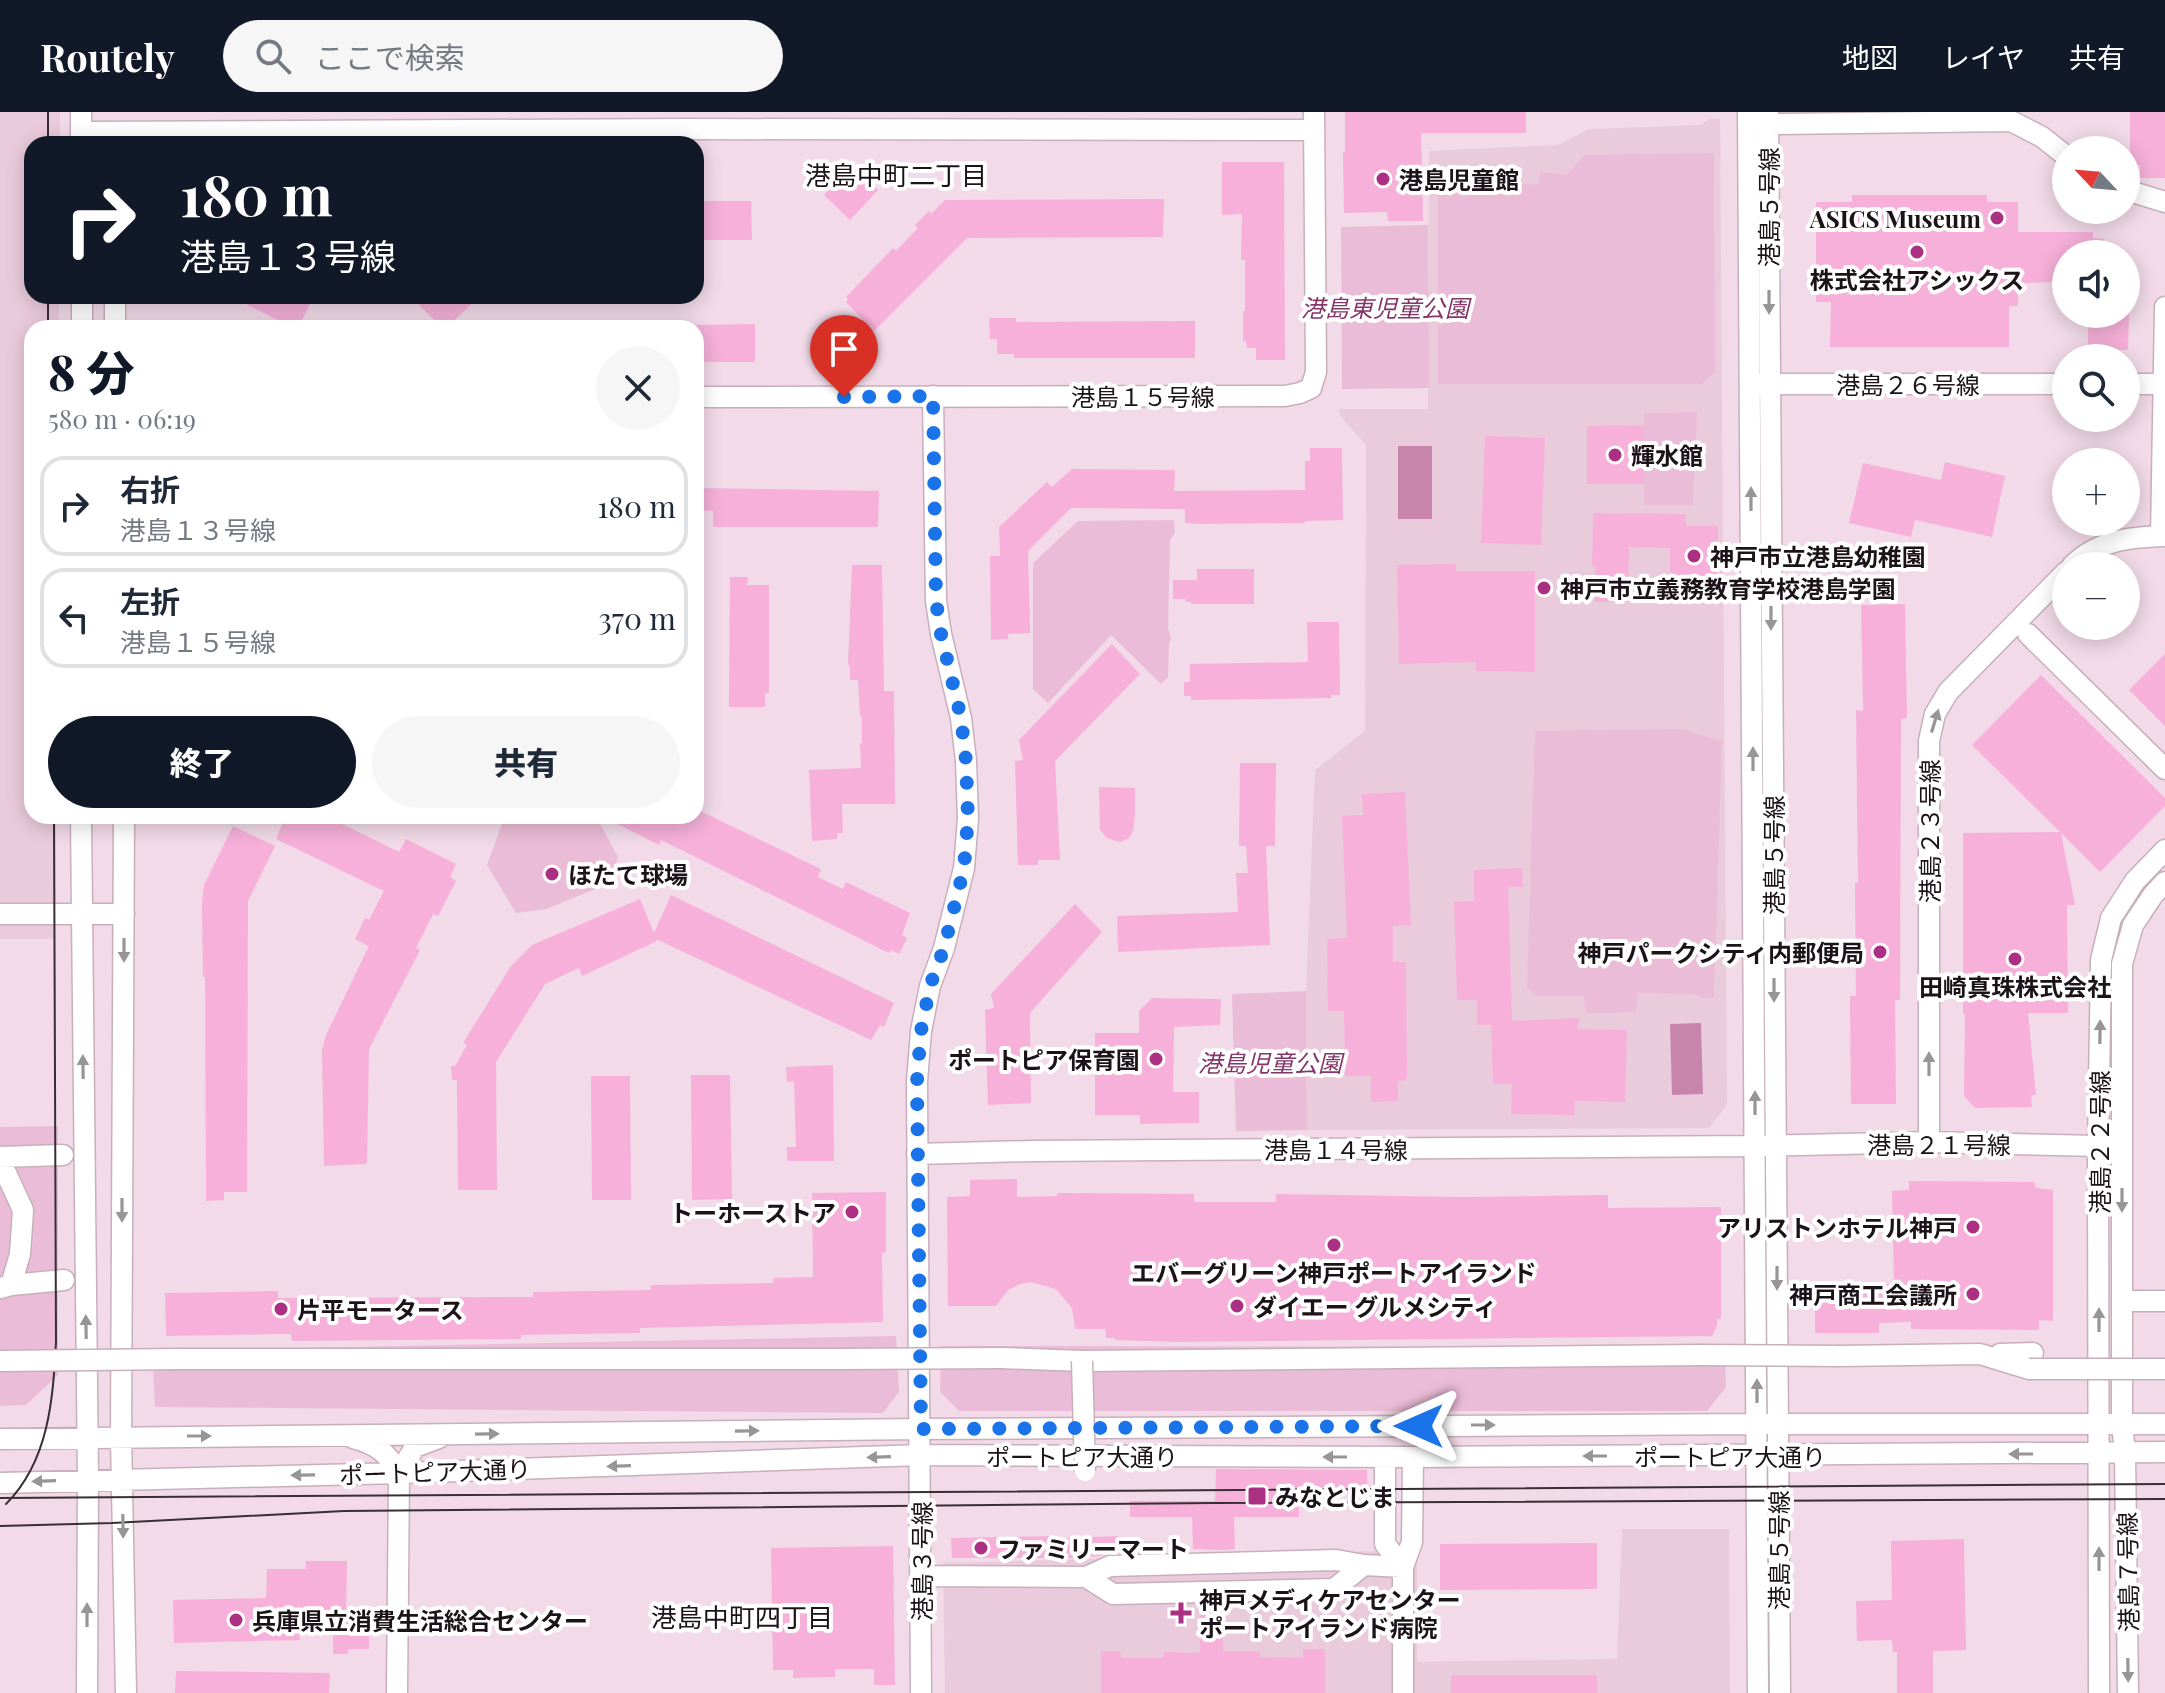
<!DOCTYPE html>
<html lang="ja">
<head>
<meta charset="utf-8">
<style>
  body { margin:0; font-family:"Playfair Display","Noto Sans JP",serif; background:#f6f6f7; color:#1f2937; height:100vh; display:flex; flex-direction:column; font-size:30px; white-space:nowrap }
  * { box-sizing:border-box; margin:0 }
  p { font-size:26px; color:#747a83 }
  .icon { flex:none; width:44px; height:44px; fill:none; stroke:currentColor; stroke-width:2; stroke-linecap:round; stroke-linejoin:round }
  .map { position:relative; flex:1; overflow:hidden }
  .details { position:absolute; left:24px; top:208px; width:680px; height:504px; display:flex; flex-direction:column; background:#fff; border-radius:24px; box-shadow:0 4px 20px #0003 }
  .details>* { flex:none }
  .guide { position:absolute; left:24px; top:24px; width:680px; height:168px; border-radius:24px; box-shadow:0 4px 20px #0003; background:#111827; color:#fff; overflow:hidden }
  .needle { width:52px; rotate:296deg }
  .tools { position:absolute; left:2052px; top:24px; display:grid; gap:16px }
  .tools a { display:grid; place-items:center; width:88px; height:88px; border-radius:50%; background:#fff; box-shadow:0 4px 20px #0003; font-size:40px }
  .pin { position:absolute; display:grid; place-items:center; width:68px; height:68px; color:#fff; margin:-82px -34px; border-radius:50% 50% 50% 0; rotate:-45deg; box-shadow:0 0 8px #0007 }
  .pin .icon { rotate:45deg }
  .me { position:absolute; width:88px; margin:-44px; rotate:270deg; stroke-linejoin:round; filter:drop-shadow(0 0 6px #0008) }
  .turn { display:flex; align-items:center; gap:28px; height:168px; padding:0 24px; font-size:36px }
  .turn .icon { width:104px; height:104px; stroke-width:2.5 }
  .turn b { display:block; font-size:56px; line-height:68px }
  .round { display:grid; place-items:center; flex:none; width:84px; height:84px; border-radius:42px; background:#f6f6f7 }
  .head { display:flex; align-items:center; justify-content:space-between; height:136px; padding:0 24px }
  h1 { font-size:48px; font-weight:800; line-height:60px; color:#111827 }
  .cta { display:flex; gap:16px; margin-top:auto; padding:16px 24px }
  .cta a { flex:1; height:92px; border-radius:48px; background:#111827; color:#fff; font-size:32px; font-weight:800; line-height:92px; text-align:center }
  .cta a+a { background:#f6f6f7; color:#1f2937 }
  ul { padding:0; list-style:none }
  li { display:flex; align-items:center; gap:24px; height:100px; margin:0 16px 12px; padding:0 8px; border:4px solid #e0e1e3; border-radius:24px }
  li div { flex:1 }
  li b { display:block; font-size:30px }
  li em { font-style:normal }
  header { display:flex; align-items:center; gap:48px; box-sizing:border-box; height:112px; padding:0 40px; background:#111827; color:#fff }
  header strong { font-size:38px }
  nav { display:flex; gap:44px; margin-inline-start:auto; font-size:28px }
  .search { width:560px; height:72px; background:#f6f6f7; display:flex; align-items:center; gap:20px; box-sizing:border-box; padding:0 28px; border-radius:44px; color:#747a83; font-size:30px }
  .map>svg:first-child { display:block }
</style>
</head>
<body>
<header>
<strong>Routely</strong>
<div class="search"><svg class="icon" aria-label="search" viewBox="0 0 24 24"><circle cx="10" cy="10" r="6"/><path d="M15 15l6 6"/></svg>ここで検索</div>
<nav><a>地図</a><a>レイヤ</a><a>共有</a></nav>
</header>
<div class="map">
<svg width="2165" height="1581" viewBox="0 0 2165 1581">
  <rect width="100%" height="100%" fill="#f2dae8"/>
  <path fill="#eacbdc" d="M0,0H60V32H32V184H59L58,216H32V704H56L55,827H0Z
    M1709,7H1720L1727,993L1709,1016L1307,1018L1306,879L1315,658L1365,619L1366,333L1340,304L1339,297H1428L1429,39L1558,33L1589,17L1701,13Z
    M1622,1417H1729L1730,1581H945L943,1451L1417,1438V1550L1617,1547Z"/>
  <path fill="#ebbcd7" d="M1714,41L1715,260L1702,272H1438V75L1539,72L1540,60L1567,63L1584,43Z
    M1428,113L1429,276L1342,277L1341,115Z
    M1697,300L1693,393H1644V301Z
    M1174,408L1175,421L1170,428L1168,516L1171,527L1169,532L1168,565L1161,572L1111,523L1048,591L1033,577V451L1078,409Z
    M1681,617L1722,629L1714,886H1703L1694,882L1638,881L1636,900L1586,901L1584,884H1537L1527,875L1535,619Z
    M505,704H596L618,745L608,772L546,797L516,801L487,753Z
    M1306,879L1307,1018L1236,1019L1232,882Z
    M58,1014V1263L26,1293L0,1294V1015Z
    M896,1224L899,1280L883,1301L155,1295L152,1239Z
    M941,1234L1725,1235L1726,1275L1707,1299H959L940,1280Z"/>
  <path fill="#c785ac" d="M1398,334H1432V407H1398Z
    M1701,911L1703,982L1672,983L1670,912Z"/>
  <path fill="#f6b0d9" d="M1345,0H1526V21H1421L1423,109H1388L1387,100L1344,101L1343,40H1345Z
    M2130,0H2165V66H2140V53H2130Z
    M1222,50H1284L1285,248H1256V236H1247L1246,229H1243V199H1245V148H1241L1242,102L1222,103Z
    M852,53L878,78L850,108L824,83Z
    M1852,83H1987V90H2018V120H2093V126L2104,127V142H2066V170L2018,171V194H2009V235H1830L1831,190H1816V90H1852Z
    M1164,87L1163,125L967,126L874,219L846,190L848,187L846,185L893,136L896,139L918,116L915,113L929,99L931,102L945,88Z
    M696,89H751L752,128H696Z
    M230,184H314L298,216H293Z
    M410,184H480L446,216H442Z
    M2088,202H2129L2128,238H2088Z
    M989,206H1016V210L1195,209V246H1014V242H997V227H990Z
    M755,212V250H696V213Z
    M1644,313V372H1587V314Z
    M1485,324L1545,326L1541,433L1481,431Z
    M1310,336H1342L1343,408L1305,409V411L1193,412V411H1185V397L1071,396L1028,439L1030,521L1008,522V527L991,528L990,444H1000L999,415L1047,370L1052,375L1072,357L1175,358L1174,379L1305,378V349H1310Z
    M1945,350L2005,364L1992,425L1915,408L1911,425L1849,411L1863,351L1941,368Z
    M696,376L879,379L878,415H713V399L696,398Z
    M1593,401L1686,402V414H1718L1717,478H1670V436L1629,435L1628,490H1595V453H1592Z
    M1456,452V459H1535V560L1476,559V550L1399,552L1397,453Z
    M852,453H882L884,579H894L895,692H842L843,721H837V727L812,729L809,658L861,656L860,632L862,631V604H860L858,568H850V553H848Z
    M1197,457H1254V492H1191V490H1186V487H1173V468H1197Z
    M730,465H748L747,473H769V581H765V595H729Z
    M1905,492L1907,606L1901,607L1900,888H1895L1896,992H1851L1850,884H1856L1855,771H1858L1856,598L1863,599L1861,493Z
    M1307,510H1339L1340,583H1331L1332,586L1270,587L1191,588V584H1184V570H1190V552L1308,550Z
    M1112,532L1140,562L1055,649L1060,748H1038V753H1018L1015,649L1023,648L1019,628Z
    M2165,542V614L2129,578Z
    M2041,563L2165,686V694L2100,760L2061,721L2075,793H2067L2068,901H2028L2036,983H2031L2032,995L1975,996L1964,984L1965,902L1963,903V721L2060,720L1972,633Z
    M1240,651H1276L1275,734H1266L1270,833L1118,840L1117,804L1238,800L1236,761H1248L1246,734H1239Z
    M1099,675L1135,676V702L1133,719L1128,727L1119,730L1107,726L1100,718Z
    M1405,680L1411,813L1393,814V850H1406L1407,967L1398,970V989L1371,990V964H1345L1344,899H1328L1327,827L1347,826L1342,704L1363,703L1362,682Z
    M696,697L821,757L818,765L843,777L846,770L910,801L902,823L907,826L899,842L892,838L889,841L661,728L659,733L601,704H696Z
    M286,704H326L399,740L406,727L456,752L450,765L456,769L438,804L433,802L416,836L420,838L369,937L367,1052L324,1054L322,938L326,923L369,834L355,827L365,806L369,808L384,779L276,727Z
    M233,714L275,734L248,789L247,1080H224V1088L206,1089L205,865H203L202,791L204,773Z
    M1522,756L1523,775H1508L1512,909L1579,906L1578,917L1627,918L1625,990L1575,989L1574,1003L1511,1002L1512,972H1493L1491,913H1477V888H1457L1454,790L1474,789V758Z
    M671,783L894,891L884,915L880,913L871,928L656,827L657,829L582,864L579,856L545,872L496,950L497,1078H458L457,968H452L451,954H455L467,933L463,931L511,854L532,833L640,787L654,821Z
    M1075,792L1102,820L1030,901L1031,991L988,993L985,898L994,896L991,882Z
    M1152,886L1221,887L1220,913L1174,915L1173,980H1199V1011L1140,1012V1003H1095V921H1139V899Z
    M833,953L834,1049H787V1035H796L794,969L787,970L786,955Z
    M691,963H730L732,1087L692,1088Z
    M591,964H630L631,1088H592Z
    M1017,1067V1085L1057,1084V1081L1194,1082V1090H1276V1082L1463,1085L1608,1083V1096L1721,1095V1207H1717V1214L1712,1224L1177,1230L1115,1228V1226H1106V1217H1075L1072,1196L1056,1177L1031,1170L1020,1172L1008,1178L996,1194H948L947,1085L970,1084V1068Z
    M1909,1069L2034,1070L2036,1076L2053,1078V1209L2039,1208V1218L1911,1217V1210L1879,1211V1221H1815V1172H1894L1892,1079L1909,1078Z
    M886,1080V1140L882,1141L883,1210L640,1216V1221L521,1223V1227L292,1229L291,1222L166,1224L165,1181L278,1179V1186L533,1185V1180L651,1178V1173L773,1171L774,1166L813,1165L812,1081Z
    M1216,1357L1367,1358V1379H1299V1405H1234L1235,1437L1225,1438L1193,1437L1192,1405H1130V1389H1215Z
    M1061,1424V1426L1121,1424V1441H1109L1100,1444L1071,1446H952L951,1426Z
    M1964,1427L1966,1538L1933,1539V1581H1897V1540H1893L1892,1528L1857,1529L1856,1489L1892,1488L1891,1429Z
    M1597,1431V1477L1440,1478V1432Z
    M893,1434L895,1573H874V1557H835V1565L793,1566V1558H773L771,1436Z
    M306,1449H347L346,1502H369V1537H348V1542H333V1523H299L300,1528L174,1531L173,1488L266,1486L267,1457H306Z
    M1224,1492L1223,1539H1260V1545L1303,1546V1537H1325V1581H1101V1539H1120L1121,1546H1163L1164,1540L1200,1541V1493Z
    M176,1559L330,1561L329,1581H175Z
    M1451,1563H1597V1581H1451Z"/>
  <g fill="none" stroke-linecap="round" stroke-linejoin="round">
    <defs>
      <path id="minor" d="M1748,0L1758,1581
        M1768,0L1780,1581
        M1768,12L2011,9L2042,25L2066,44
        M81,20L685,17L1313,18
        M81,32V0
        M2126,78L2165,90
        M82,184V216
        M115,184V216
        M1758,272H2066
        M2126,272H2165
        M696,285L1285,284L1300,281L1311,276L1316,260L1314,0
        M2161,424L2165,195
        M2072,454C2098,428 2130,425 2165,424
        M2028,522L2165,657
        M81,704L88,1368L87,1581
        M124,704L121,1325L126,1581
        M0,802H124
        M1929,1030V629L1935,602L1948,580L2066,460
        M917,1042L1032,1039L1755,1034L1929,1030L2098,1034L2122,1032
        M0,1045L63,1043
        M0,1058L6,1061L23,1098L20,1142L11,1173
        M0,1176L11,1173L64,1168
        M2122,1189H2165
        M2000,1242L2033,1241
        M1839,1244L1980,1242L2029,1257
        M1001,1246L1082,1249L1700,1243
        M178,1247H840
        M353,1326C377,1332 387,1341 399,1361
        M0,1327L921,1317L1757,1312H2165
        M1385,1345V1432L1403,1455
        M399,1361L415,1335L439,1326
        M0,1371L399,1361L921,1343L1413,1345L2165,1340
        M921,1464L1086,1465L1110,1454L1336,1448L1364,1453
        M1086,1465L1113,1482L1334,1477L1364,1453L1403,1455
        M397,1581L399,1361
        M921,1581L917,969L921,919L930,874L944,836L964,756L968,706L966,649L961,606L941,522L936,489L933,284
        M1403,1581V1455L1412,1430L1413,1345
        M2099,1581L2098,1034L2101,848L2111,806L2135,769L2165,738
        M2128,1581L2125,1340L2122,1313V852L2133,813L2153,783L2165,770"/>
    </defs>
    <use href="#minor" stroke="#c7b0bc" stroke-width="23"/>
    <use href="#minor" stroke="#fff" stroke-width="20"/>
    <path stroke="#382e33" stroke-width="2" d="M48,0V32
      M48,216V184
      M0,1386L2165,1372
      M6,1392C49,1349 53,1287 56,1230L54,704
      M0,1414L112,1411L344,1399L1214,1391L2165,1387"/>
    <defs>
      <path id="minor-bridge" d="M1700,1243L1839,1244
        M840,1247L1001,1246
        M0,1249L178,1247
        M1082,1249L1085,1359
        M2029,1257H2165"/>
    </defs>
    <use href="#minor-bridge" stroke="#c7b0bc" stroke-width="23" stroke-linecap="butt"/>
    <use href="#minor-bridge" stroke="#fff" stroke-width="20"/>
  </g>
  <defs><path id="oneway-solid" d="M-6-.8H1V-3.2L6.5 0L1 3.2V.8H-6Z" transform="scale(2)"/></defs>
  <g fill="#989597">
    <use href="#oneway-solid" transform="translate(1769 190) rotate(90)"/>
    <use href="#oneway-solid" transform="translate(1751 387) rotate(-90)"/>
    <use href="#oneway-solid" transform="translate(1771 506) rotate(90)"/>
    <use href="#oneway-solid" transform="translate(1935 609) rotate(-73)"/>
    <use href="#oneway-solid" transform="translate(1753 647) rotate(-90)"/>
    <use href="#oneway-solid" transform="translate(124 838) rotate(90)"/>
    <use href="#oneway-solid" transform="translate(1774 878) rotate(90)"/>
    <use href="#oneway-solid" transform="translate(2100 920) rotate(-89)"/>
    <use href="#oneway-solid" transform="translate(1929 952) rotate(-90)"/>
    <use href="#oneway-solid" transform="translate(83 955) rotate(-91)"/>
    <use href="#oneway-solid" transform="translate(1755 991) rotate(-90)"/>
    <use href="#oneway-solid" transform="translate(2122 1088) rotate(90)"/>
    <use href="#oneway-solid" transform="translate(122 1098) rotate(90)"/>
    <use href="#oneway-solid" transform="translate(1777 1166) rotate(90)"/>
    <use href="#oneway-solid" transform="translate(2099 1208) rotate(-90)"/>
    <use href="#oneway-solid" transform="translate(86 1215) rotate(-91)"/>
    <use href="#oneway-solid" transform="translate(1757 1279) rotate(-90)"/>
    <use href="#oneway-solid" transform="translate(1483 1313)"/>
    <use href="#oneway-solid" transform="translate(747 1319) rotate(-1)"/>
    <use href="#oneway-solid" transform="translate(487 1322) rotate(-1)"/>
    <use href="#oneway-solid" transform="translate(199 1324)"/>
    <use href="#oneway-solid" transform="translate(2021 1342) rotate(180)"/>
    <use href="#oneway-solid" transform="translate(1595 1344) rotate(180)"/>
    <use href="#oneway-solid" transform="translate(879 1345) rotate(178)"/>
    <use href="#oneway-solid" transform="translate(1335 1345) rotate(-180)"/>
    <use href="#oneway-solid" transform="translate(619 1354) rotate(178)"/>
    <use href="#oneway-solid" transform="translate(303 1363) rotate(179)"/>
    <use href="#oneway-solid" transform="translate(44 1369) rotate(178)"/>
    <use href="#oneway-solid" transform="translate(123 1414) rotate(89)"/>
    <use href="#oneway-solid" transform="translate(2099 1447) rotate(-90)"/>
    <use href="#oneway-solid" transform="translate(87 1503) rotate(-90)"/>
    <use href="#oneway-solid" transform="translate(2128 1558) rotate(89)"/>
  </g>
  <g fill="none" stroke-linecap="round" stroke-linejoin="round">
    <path stroke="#1a73e8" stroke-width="14" stroke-dasharray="0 25.2" d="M844,285L933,284L936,489L941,522L961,606L966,649L968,706L964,756L944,836L930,874L921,919L917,969L921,1317L1419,1314"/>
  </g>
  <g fill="#ab3084" stroke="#fff" stroke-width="3">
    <circle cx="1383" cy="67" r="8"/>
    <circle cx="1997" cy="106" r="8"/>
    <circle cx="1917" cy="140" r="8"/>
    <circle cx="1615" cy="343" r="8"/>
    <circle cx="1694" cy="444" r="8"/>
    <circle cx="1544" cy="476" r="8"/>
    <circle cx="552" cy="762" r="8"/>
    <circle cx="1880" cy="840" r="8"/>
    <circle cx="2015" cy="847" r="8"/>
    <circle cx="1156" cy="947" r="8"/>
    <circle cx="852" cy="1100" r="8"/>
    <circle cx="1973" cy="1115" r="8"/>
    <circle cx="1334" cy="1133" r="8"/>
    <circle cx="1973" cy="1182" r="8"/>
    <circle cx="1237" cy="1194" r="8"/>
    <circle cx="281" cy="1197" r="8"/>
    <rect x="1247" y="1374" width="20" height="20" rx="4"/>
    <circle cx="981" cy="1436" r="8"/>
    <path d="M1177 1489h8v8h8v8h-8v8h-8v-8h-8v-8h8z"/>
    <circle cx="236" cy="1508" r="8"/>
  </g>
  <g text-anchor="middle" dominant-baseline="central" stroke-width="8" stroke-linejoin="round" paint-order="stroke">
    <g font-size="24" font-weight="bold" fill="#1b1317" stroke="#fff" text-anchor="start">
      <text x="1399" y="67">港島児童館</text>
      <text x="1981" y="106" text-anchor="end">ASICS Museum</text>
      <text x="1917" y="167" text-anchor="middle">株式会社アシックス</text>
      <text x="1631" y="343">輝水館</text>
      <text x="1710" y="444">神戸市立港島幼稚園</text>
      <text x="1560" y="476">神戸市立義務教育学校港島学園</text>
      <text x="568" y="762">ほたて球場</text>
      <text x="1864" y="840" text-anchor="end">神戸パークシティ内郵便局</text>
      <text x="2015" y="874" text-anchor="middle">田崎真珠株式会社</text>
      <text x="1140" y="947" text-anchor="end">ポートピア保育園</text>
      <text x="836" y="1100" text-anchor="end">トーホーストア</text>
      <text x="1957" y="1115" text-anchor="end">アリストンホテル神戸</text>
      <text x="1334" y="1160" text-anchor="middle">エバーグリーン神戸ポートアイランド</text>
      <text x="1957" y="1182" text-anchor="end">神戸商工会議所</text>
      <text x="1253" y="1194">ダイエー グルメシティ</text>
      <text x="297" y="1197">片平モータース</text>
      <text x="1275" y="1384">みなとじま</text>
      <text x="997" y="1436">ファミリーマート</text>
      <text x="1199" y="1487">神戸メディケアセンター<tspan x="1199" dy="28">ポートアイランド病院</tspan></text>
      <text x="252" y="1508">兵庫県立消費生活総合センター</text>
    </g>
    <g font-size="24" fill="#1b1317" stroke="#fff">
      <text transform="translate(1768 95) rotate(-90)">港島５号線</text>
      <text x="1908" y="272">港島２６号線</text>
      <text x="1143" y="284">港島１５号線</text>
      <text transform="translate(1929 719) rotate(-90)">港島２３号線</text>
      <text transform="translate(1773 743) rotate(-90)">港島５号線</text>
      <text transform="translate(2099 1030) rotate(-90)">港島２２号線</text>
      <text x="1939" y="1032">港島２１号線</text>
      <text x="1336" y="1037">港島１４号線</text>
      <text x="1082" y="1344">ポートピア大通り</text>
      <text x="1730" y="1344">ポートピア大通り</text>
      <text transform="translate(435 1359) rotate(-2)">ポートピア大通り</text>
      <text transform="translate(1778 1438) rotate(-90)">港島５号線</text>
      <text transform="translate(921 1449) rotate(-90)">港島３号線</text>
      <text transform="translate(2127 1460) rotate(-91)">港島７号線</text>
    </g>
    <g font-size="24" font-style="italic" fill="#853569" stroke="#fff">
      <text x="1385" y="195">港島東児童公園</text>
      <text x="1270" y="950">港島児童公園</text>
    </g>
    <g font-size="26" fill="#1b1317" stroke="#fff">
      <text x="896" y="62">港島中町二丁目</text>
      <text x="742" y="1504">港島中町四丁目</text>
    </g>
  </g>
</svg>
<div class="tools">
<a><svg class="needle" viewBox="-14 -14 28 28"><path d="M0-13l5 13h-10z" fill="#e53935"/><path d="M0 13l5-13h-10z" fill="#747a83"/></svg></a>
<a><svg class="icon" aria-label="sound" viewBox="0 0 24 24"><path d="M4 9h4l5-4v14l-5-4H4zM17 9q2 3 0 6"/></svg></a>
<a><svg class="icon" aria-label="search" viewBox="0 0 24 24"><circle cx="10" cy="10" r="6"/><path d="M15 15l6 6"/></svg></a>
<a>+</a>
<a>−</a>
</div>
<div class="pin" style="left:844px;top:285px;background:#d93025"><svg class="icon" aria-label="arrive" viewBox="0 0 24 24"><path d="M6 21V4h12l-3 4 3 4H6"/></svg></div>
<svg class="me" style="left:1419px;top:1314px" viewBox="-20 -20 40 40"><path d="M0-17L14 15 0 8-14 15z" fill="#1a73e8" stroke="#fff" stroke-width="4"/></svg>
<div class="guide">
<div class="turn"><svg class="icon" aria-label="right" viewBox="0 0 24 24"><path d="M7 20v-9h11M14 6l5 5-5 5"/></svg><div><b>180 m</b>港島１３号線</div></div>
</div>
<section class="details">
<div class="head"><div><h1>8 分</h1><p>580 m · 06:19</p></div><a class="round"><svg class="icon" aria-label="close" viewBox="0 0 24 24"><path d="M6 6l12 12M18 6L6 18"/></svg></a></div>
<ul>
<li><svg class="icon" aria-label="right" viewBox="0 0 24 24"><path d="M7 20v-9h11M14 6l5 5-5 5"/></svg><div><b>右折</b><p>港島１３号線</p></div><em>180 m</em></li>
<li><svg class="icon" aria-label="left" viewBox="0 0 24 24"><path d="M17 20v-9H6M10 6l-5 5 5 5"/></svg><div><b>左折</b><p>港島１５号線</p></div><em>370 m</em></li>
</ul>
<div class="cta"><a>終了</a><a>共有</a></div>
</section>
</div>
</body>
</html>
